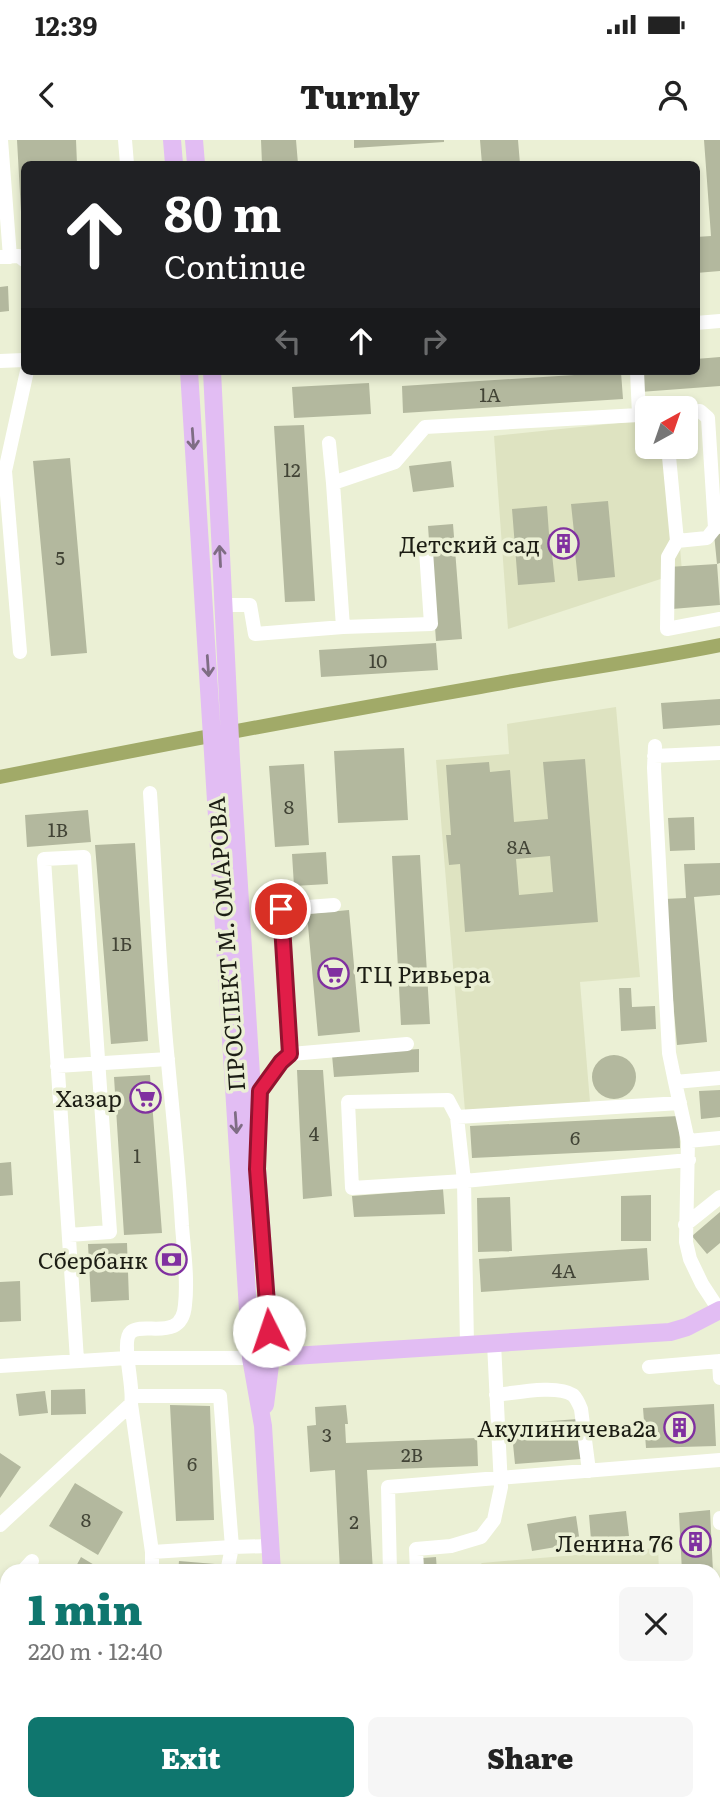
<!DOCTYPE html>
<html lang="en">
<head>
<meta charset="utf-8">
<style>
  body { margin:0; font-family:Literata,serif; background:#f6f6f6; color:#222; height:100vh; display:flex; flex-direction:column; font-size:26px; white-space:nowrap }
  * { box-sizing:border-box; margin:0 }
  p { font-size:23px; color:#767676 }
  .icon { flex:none; width:38px; height:38px; fill:none; stroke:currentColor; stroke-width:2; stroke-linecap:round; stroke-linejoin:round }
  .map { position:relative; flex:1; overflow:hidden }
  .details { position:absolute; left:0px; top:1424px; width:721px; height:247px; display:flex; flex-direction:column; background:#fff; border-radius:21px 21px 0 0; box-shadow:0 4px 10px #0003 }
  .details>* { flex:none }
  .guide { position:absolute; left:21px; top:21px; width:679px; height:214px; border-radius:10px; box-shadow:0 4px 10px #0003; background:#202124; color:#fff; overflow:hidden }
  .needle { width:46px; rotate:40deg }
  .buttons { position:absolute; left:635px; top:256px; display:grid; gap:14px }
  .buttons a { display:grid; place-items:center; width:63px; height:63px; border-radius:10px; background:#fff; box-shadow:0 4px 10px #0003; font-size:35px }
  .pin { position:absolute; display:grid; place-items:center; width:60px; height:60px; color:#fff; margin:-30px; border:4px solid #fff; border-radius:50%; box-shadow:0 2px 7px #0007 }
  .me { position:absolute; width:77px; margin:-38px; rotate:356deg; stroke-linejoin:round; filter:drop-shadow(0 0 5px #0008) }
  .turn { display:flex; align-items:center; gap:24px; height:147px; padding:0 28px; font-size:32px }
  .turn .icon { width:91px; height:91px; stroke-width:2.5 }
  .turn b { display:block; font-size:49px; line-height:60px }
  .lanes { display:flex; align-items:center; height:66px; padding:0 28px; background:#0003; justify-content:center; gap:35px; direction:ltr }
  .lanes .off { opacity:.35 }
  .round { display:grid; place-items:center; flex:none; width:74px; height:74px; border-radius:10px; background:#f6f6f6 }
  .head { display:flex; align-items:center; justify-content:space-between; height:119px; padding:0 28px }
  h1 { font-size:42px; font-weight:800; line-height:52px; color:#0f766e }
  .cta { display:flex; gap:14px; margin-top:auto; padding:14px 28px }
  .cta a { flex:1; height:80px; border-radius:10px; background:#0f766e; color:#fff; font-size:28px; font-weight:800; line-height:80px; text-align:center }
  .cta a+a { background:#f6f6f6; color:#222 }
  .status { display:flex; justify-content:space-between; align-items:center; height:49px; padding:0 35px; background:#fff; direction:ltr }
  .status svg { height:19px; fill:currentColor }
  header { display:flex; justify-content:space-between; align-items:center; height:91px; padding:0 28px; background:#fff; font-size:32px; font-weight:800 }
  .map>svg:first-child { display:block }
</style>
</head>
<body>
<div class="status"><b>12:39</b><svg viewBox="0 0 49 12"><path d="M0 12V9h3v3zM5 12V6h3v6zM10 12V3h3v9zM15 12V0h3v12zM26 1h20v11H26zM47 4h2v5h-2z"/></svg></div>
<header><svg class="icon" aria-label="back" viewBox="0 0 24 24"><path d="M15 5l-7 7 7 7"/></svg>Turnly<svg class="icon" aria-label="person" viewBox="0 0 24 24"><circle cx="12" cy="8" r="4"/><path d="M4 21q1-7 8-7t8 7"/></svg></header>
<div class="map">
<svg width="720" height="1670" viewBox="0 0 720 1670">
  <rect width="100%" height="100%" fill="#ebf0d5"/>
  <path fill="#dee3c1" d="M647,280L648,306H672L682,432L508,489L494,296Z
    M616,567L640,837L580,842L590,962L465,971L436,620L509,614L507,584Z
    M658,1408L659,1431H473L482,1423Z
    M720,1513V1623L714,1552V1514Z
    M0,1607L7,1616V1664H47L52,1670H0Z
    M714,1615L720,1665L689,1669V1664H714Z
    M497,1664H674V1666L612,1670H500Z"/>
  <path fill="#ccd3a8" d="M565,1664H649L567,1670Z"/>
  <g fill="none" stroke-linecap="round" stroke-linejoin="round">
    <path stroke="#a1aa68" stroke-width="14" d="M0,637C160,605 319,575 480,547C560,532 640,521 720,505"/>
  </g>
  <path fill="#b3b89e" fill-rule="evenodd" d="M17,0H76L77,24H24V90H22Z
    M261,0H296L298,24H262Z
    M354,0H444V2L354,8Z
    M480,0H518L520,24H482Z
    M704,0H720V131L696,133V97L711,96Z
    M8,146L9,171L0,172V147Z
    M720,217V246L640,252L638,231H696V219Z
    M621,232L623,259L403,273L402,246Z
    M369,243L371,274L294,278L292,247Z
    M304,285L315,461L285,462L274,286Z
    M70,318L87,513L51,516L33,321Z
    M451,321L454,347L413,352L409,326Z
    M608,361L615,437L578,441L575,412L552,414L555,442L518,445L512,369L547,366L549,394L574,392L571,364Z
    M453,384L462,499L436,501L428,386Z
    M714,394H720V423L717,424Z
    M717,424L720,465L672,469L668,427Z
    M436,503L438,530L321,537L319,510Z
    M720,559V585L663,589L661,563Z
    M404,608L408,680L338,683L334,611Z
    M585,619L598,782L465,792L460,724L449,725L446,695H451L446,625L489,622L490,632L510,630L514,682L548,679L543,622ZM550,716L553,752L519,755L516,719Z
    M304,624L309,705L275,707L269,626Z
    M88,670L91,702L27,707L25,675Z
    M694,677L695,710L670,711L668,678Z
    M135,703L148,901L111,904L95,705Z
    M326,712L328,744L294,746L292,714Z
    M420,715L430,884L401,885L392,716Z
    M720,723V755L694,757L707,902L677,905L664,759L686,758L684,724Z
    M349,770L360,892L318,896L307,774Z
    M619,848H631L632,867L655,866L656,889L621,891Z
    M419,909V932L334,937L332,915Z
    M592 937a22 22 0 1 1 44 0a22 22 0 1 1-44 0Z
    M297,930H323L332,1056L303,1059Z
    M150,935L162,1093L124,1095L114,937Z
    M720,950V977L701,979L699,951Z
    M679,976L680,1008L472,1018L470,986Z
    M11,1022L13,1055L0,1056V1023Z
    M443,1049L445,1074L354,1077L352,1056Z
    M651,1055V1101H621V1056Z
    M510,1057L512,1111L478,1112L477,1058Z
    M720,1072V1103L707,1114L692,1096Z
    M127,1103L129,1160L91,1162L88,1104Z
    M647,1108L649,1140L481,1152L479,1119Z
    M20,1141L21,1181L0,1182V1142Z
    M85,1249L86,1274L51,1275V1250Z
    M45,1251L48,1273L19,1276L16,1254Z
    M714,1264L716,1306L646,1308L643,1268Z
    M170,1265L210,1266L214,1380L176,1381Z
    M346,1265L348,1284H345L346,1303L477,1298L478,1326L367,1330L373,1432H340L335,1330L310,1332L307,1286L316,1285L315,1267Z
    M578,1279L581,1319L515,1324L511,1284Z
    M0,1313L21,1327L0,1358Z
    M75,1343L123,1372L98,1415L49,1386Z
    M710,1370L713,1432H682L679,1373Z
    M626,1371L629,1396L591,1400L589,1375Z
    M576,1376L580,1403L532,1411L527,1384Z
    M81,1417L106,1432H73Z
    M436,1417L437,1432H424L423,1418Z
    M179,1421L215,1424L214,1432H178Z
    M720,1461V1491H714V1462Z
    M414,1664H445V1670H414Z"/>
  <g fill="none" stroke-linecap="round" stroke-linejoin="round">
    <path stroke="#fff" stroke-width="14" d="M1,0L10,117
      M125,0L127,24
      M0,117L19,116L24,120
      M696,183L720,181
      M0,221L24,220
      M329,303L333,343
      M668,306L677,401L707,398L715,388L708,278L700,271L686,272
      M677,401L668,417L667,489L720,479
      M426,411L431,484L343,487L333,343L395,322L425,287L639,275L637,231
      M222,465H250L255,494L343,487
      M20,512L5,331L27,231
      M655,606L654,628L669,913L675,942
      M654,616L720,613
      M291,914L407,904
      M57,926L168,919
      M259,968L260,952L281,922L291,914L281,769L334,765
      M457,977L680,963
      M688,1001L720,998
      M685,1085L720,1057
      M69,1095L110,1092L84,717L44,719L77,1220
      M719,1170L702,1144L690,1119L686,1102L688,1001L675,942L720,938
      M467,1205L464,1041L457,977L448,960L348,962L352,1048L464,1041L689,1020
      M719,1221L720,1238
      M0,1226L127,1218H251
      M649,1227L720,1221
      M496,1255C515,1253 557,1244 573,1255C577,1259 579,1264 581,1269L589,1331
      M133,1256H220L232,1407L227,1432
      M131,1264L152,1412
      M720,1378V1383
      M0,1385L131,1264C135,1249 120,1201 131,1192C144,1181 182,1203 185,1165C188,1139 184,1112 182,1086C179,1031 173,977 168,922C159,833 156,743 150,653
      M22,1432L32,1421
      M152,1432V1412L232,1407L270,1406
      M390,1432L388,1347L720,1320
      M417,1432L416,1409L451,1406L481,1397L494,1380L501,1347L494,1203
      M7,1555L2,1567L7,1581
      M69,1664L74,1670
      M304,1664L310,1670
      M477,1664L480,1670"/>
    <path stroke="#e2bdf3" stroke-width="18" d="M172,0L174,24
      M194,0L196,24
      M189,231L251,1218L263,1286L272,1432
      M212,231L231,620L257,1029L271,1217L265,1265
      M262,1218L670,1192L687,1187L720,1170
      M147,1670L153,1664"/>
  </g>
  <defs><path id="oneway-shaft" d="M-6 0H5M1.5-3L5.5 0L1.5 3" fill="none" stroke-width="1.6" stroke-linecap="round" stroke-linejoin="round" transform="scale(1.75)"/></defs>
  <g stroke="#7f6d84">
    <use href="#oneway-shaft" transform="translate(193 299) rotate(86)"/>
    <use href="#oneway-shaft" transform="translate(220 416) rotate(-93)"/>
    <use href="#oneway-shaft" transform="translate(208 526) rotate(86)"/>
    <use href="#oneway-shaft" transform="translate(236 983) rotate(86)"/>
  </g>
  <g fill="none" stroke-linecap="round" stroke-linejoin="round">
    <defs>
      <path id="route" d="M269,1191L257,1029L260,951L281,922L290,914L281,769"/>
    </defs>
    <use href="#route" stroke="#92132f" stroke-width="18"/>
    <use href="#route" stroke="#e11d48" stroke-width="12"/>
  </g>
  <defs>
    <symbol id="building-ring" viewBox="-11 -11 22 22"><circle r="9.5" fill="#ebf0d5" stroke="#8030a0" stroke-width="1.5"/><path d="M-4-6H4V6H1V3H-1V6H-4ZM-2.5-4.3h1.7v1.8h-1.7ZM.8-4.3h1.7v1.8H.8ZM-2.5-1h1.7V.8h-1.7ZM.8-1h1.7V.8H.8Z" fill="#8030a0"/></symbol>
    <symbol id="supermarket-ring" viewBox="-11 -11 22 22"><circle r="9.5" fill="#ebf0d5" stroke="#8030a0" stroke-width="1.5"/><path d="M-6-5.5h2.5l.6 2H6L4.5 2H-2.5L-4.4-4H-6ZM-1.5 3.2a1.3 1.3 0 1 0 .1 0ZM3 3.2a1.3 1.3 0 1 0 .1 0Z" fill="#8030a0"/></symbol>
    <symbol id="bank-ring" viewBox="-11 -11 22 22"><circle r="9.5" fill="#ebf0d5" stroke="#8030a0" stroke-width="1.5"/><path d="M-6-4H6V4H-6ZM0-2.3a2.3 2.3 0 1 0 0 4.6a2.3 2.3 0 1 0 0-4.6Z" fill="#8030a0"/></symbol>
  </defs>
  <g fill-rule="evenodd">
    <use href="#building-ring" x="546" y="386" width="35" height="35"/>
    <use href="#supermarket-ring" x="316" y="816" width="35" height="35"/>
    <use href="#supermarket-ring" x="128" y="940" width="35" height="35"/>
    <use href="#bank-ring" x="154" y="1102" width="35" height="35"/>
    <use href="#building-ring" x="662" y="1270" width="35" height="35"/>
    <use href="#building-ring" x="678" y="1384" width="35" height="35"/>
  </g>
  <g text-anchor="middle" dominant-baseline="central" stroke-width="7" stroke-linejoin="round" paint-order="stroke">
    <g font-size="19" fill="#424436">
      <text x="490" y="254">1А</text>
      <text x="292" y="329">12</text>
      <text x="60" y="417">5</text>
      <text x="378" y="520">10</text>
      <text x="289" y="666">8</text>
      <text x="58" y="689">1В</text>
      <text x="519" y="706">8А</text>
      <text x="122" y="803">1Б</text>
      <text x="314" y="993">4</text>
      <text x="575" y="997">6</text>
      <text x="137" y="1015">1</text>
      <text x="564" y="1130">4А</text>
      <text x="327" y="1294">3</text>
      <text x="412" y="1314">2В</text>
      <text x="192" y="1323">6</text>
      <text x="86" y="1379">8</text>
      <text x="354" y="1381">2</text>
    </g>
    <g font-size="23" fill="#1c1d14" stroke="#ebf0d5" text-anchor="end">
      <text x="540" y="403">Детский сад</text>
      <text x="356" y="833" text-anchor="start">ТЦ Ривьера</text>
      <text x="122" y="957">Хазар</text>
      <text x="148" y="1119">Сбербанк</text>
      <text x="657" y="1287">Акулиничева2а</text>
      <text x="673" y="1402">Ленина 76</text>
    </g>
    <g font-size="23" fill="#1c1d14" stroke="#ebf0d5">
      <text transform="translate(225 804) rotate(-94)">ПРОСПЕКТ М. ОМАРОВА</text>
    </g>
  </g>
</svg>
<div class="buttons">
<a><svg class="needle" viewBox="-14 -14 28 28"><path d="M0-13l5 13h-10z" fill="#e53935"/><path d="M0 13l5-13h-10z" fill="#767676"/></svg></a>
</div>
<div class="pin" style="left:281px;top:769px;background:#d93025"><svg class="icon" aria-label="arrive" viewBox="0 0 24 24"><path d="M6 21V4h12l-3 4 3 4H6"/></svg></div>
<svg class="me" style="left:269px;top:1191px" viewBox="-20 -20 40 40"><circle r="19" fill="#fff"/><path d="M0-13L10 11 0 6-10 11z" fill="#e11d48"/></svg>
<div class="guide">
<div class="turn"><svg class="icon" aria-label="ahead" viewBox="0 0 24 24"><path d="M12 20V5M6 11l6-6 6 6"/></svg><div><b>80 m</b>Continue</div></div>
<div class="lanes"><svg class="icon off" aria-label="left" viewBox="0 0 24 24"><path d="M17 20v-9H6M10 6l-5 5 5 5"/></svg><svg class="icon" aria-label="ahead" viewBox="0 0 24 24"><path d="M12 20V5M6 11l6-6 6 6"/></svg><svg class="icon off" aria-label="right" viewBox="0 0 24 24"><path d="M7 20v-9h11M14 6l5 5-5 5"/></svg></div>
</div>
<section class="details">
<div class="head"><div><h1>1 min</h1><p>220 m · 12:40</p></div><a class="round"><svg class="icon" aria-label="close" viewBox="0 0 24 24"><path d="M6 6l12 12M18 6L6 18"/></svg></a></div>
<div class="cta"><a>Exit</a><a>Share</a></div>
</section>
</div>
</body>
</html>
